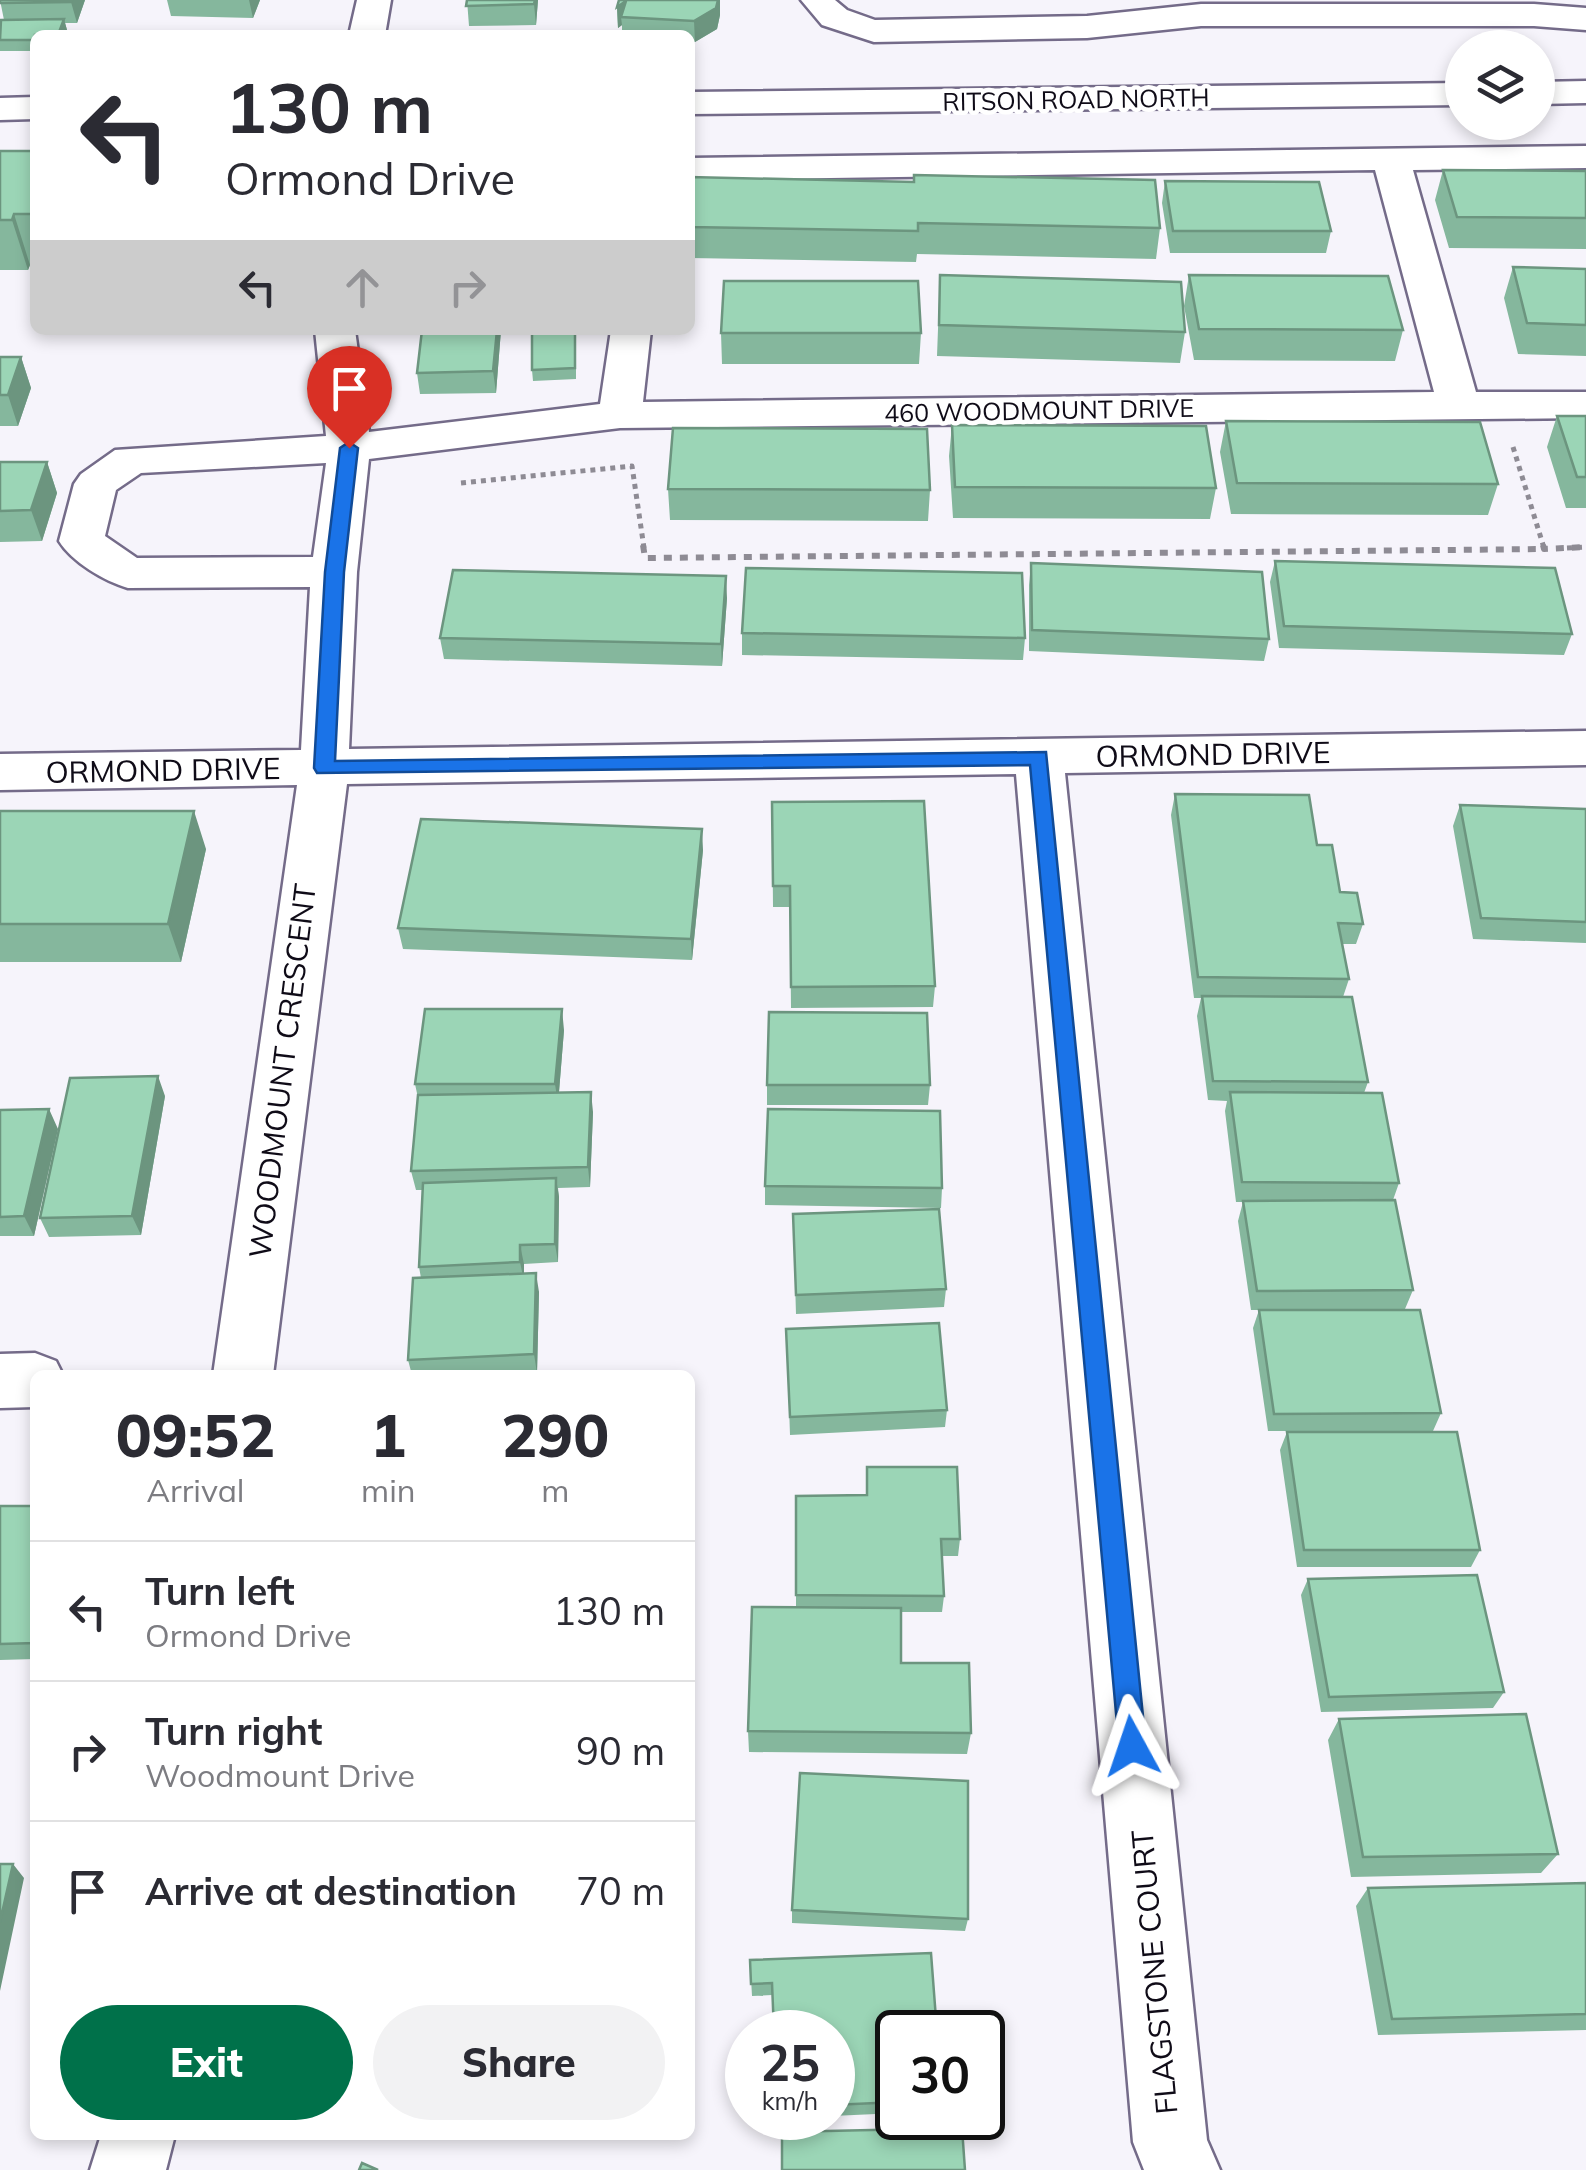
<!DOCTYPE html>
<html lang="en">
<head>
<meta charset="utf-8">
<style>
  body { margin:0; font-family:Mulish,sans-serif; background:#f2f2f3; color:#2b2b33; height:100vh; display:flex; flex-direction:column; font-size:38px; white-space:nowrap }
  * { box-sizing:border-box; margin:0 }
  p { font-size:32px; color:#7c7c81 }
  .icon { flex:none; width:55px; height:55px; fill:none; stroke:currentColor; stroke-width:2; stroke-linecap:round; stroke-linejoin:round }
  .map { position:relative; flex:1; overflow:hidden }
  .drawer { position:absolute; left:30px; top:1370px; width:665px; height:770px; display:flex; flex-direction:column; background:#fff; border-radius:15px; box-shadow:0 5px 15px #0003 }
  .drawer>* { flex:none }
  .hud { position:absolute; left:30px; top:30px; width:665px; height:305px; border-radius:15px; box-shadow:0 5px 15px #0003; background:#fff; color:#2b2b33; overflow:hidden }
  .buttons { position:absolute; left:1445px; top:30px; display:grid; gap:20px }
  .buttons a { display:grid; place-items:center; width:110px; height:110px; border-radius:50%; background:#fff; box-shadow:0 5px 15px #0003; font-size:50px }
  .speed { position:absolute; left:725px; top:2010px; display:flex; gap:20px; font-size:50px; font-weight:700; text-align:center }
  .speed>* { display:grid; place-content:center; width:130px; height:130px; border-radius:50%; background:#fff; box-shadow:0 5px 15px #0003; line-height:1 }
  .speed small { font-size:25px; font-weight:400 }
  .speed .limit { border:5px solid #111; border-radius:15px; background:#fff; color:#111 }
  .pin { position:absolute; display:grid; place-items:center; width:85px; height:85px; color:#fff; margin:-102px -42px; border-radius:50% 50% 50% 0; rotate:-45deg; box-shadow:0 0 10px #0007 }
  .pin .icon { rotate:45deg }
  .me { position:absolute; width:110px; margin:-55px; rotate:355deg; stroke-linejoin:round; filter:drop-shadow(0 0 8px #0008) }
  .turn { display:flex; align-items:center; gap:35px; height:210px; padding:0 30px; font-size:45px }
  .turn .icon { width:130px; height:130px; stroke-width:2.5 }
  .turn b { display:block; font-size:70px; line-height:85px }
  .lanes { display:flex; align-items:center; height:95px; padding:0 30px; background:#0003; justify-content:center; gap:50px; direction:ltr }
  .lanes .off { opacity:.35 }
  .eta { display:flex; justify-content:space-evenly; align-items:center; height:170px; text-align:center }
  .eta b { font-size:60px; font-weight:800; line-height:70px }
  .cta { display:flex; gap:20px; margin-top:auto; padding:20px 30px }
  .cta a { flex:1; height:115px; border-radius:60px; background:#00714a; color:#fff; font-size:40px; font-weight:800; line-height:115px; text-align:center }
  .cta a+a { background:#f2f2f3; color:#2b2b33 }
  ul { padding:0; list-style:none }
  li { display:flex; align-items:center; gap:30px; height:140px; padding:0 30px; border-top:2px solid #e1e1e2 }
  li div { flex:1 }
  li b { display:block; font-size:38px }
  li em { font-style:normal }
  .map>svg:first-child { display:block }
</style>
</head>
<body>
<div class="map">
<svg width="1586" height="2170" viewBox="0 0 1586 2170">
  <rect width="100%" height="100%" fill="#f6f4fb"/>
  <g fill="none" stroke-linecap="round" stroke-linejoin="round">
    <defs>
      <path id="minor" d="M357,0H391L385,35H349Z
        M801,0H835L847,10L875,20L1087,16L1201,4H1534L1586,8V30L1534,26H1201L1087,38L874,42L822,25Z
        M1586,146V168L1413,170L1476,392H1586V418L620,428L369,459L357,572L349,749L1586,731V765L1065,773L1207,2140L1220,2170H1144L1133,2142L1016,774L347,784L273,1375H213L297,785L0,790V754L301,750L310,587L128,588C104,581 72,562 59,541L74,484L81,474L115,450L326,436L315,330H355L369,432L600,404L611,330H651L643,402L1434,392L1375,170L690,180V158ZM326,463L313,557L137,558L105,536L116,490L141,473Z
        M35,1353L56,1361L63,1375H35V1407L0,1408V1354Z
        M101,2135H175L166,2170H90Z"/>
      <path id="major" d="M1586,81V103L1538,104V82Z
        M1462,83V105L690,114V92Z
        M35,97V119L0,120V98Z"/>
    </defs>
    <use href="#minor" stroke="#746b89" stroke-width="5"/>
    <use href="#major" stroke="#746b89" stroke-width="5"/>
    <path stroke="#8e8b94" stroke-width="5" stroke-dasharray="5 5" stroke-linecap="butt" d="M1513,447L1544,548
      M461,483L632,466L644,548
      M1567,548L1586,547"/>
    <path stroke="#8e8b94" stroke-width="6" stroke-dasharray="8 8" stroke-linecap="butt" d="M643,545L645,558L1544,549
      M1543,545L1544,549L1586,547"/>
    <use href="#minor" fill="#fff" fill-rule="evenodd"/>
    <use href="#major" fill="#fff" fill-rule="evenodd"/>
  </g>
  <path fill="#85b79d" d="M0,0H85L77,23H65L67,30L35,35V51H0V21L4,20Z
    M167,0H260L253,18L171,16Z
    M467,0H538L536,25L469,26Z
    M619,0H720V15L717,29L695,42H690V35H622V25L618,28L617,7Z
    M0,151H35V265H30L28,270H0Z
    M1443,170L1586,171V249L1449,248L1435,200Z
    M690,177L1160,228L1156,259L917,254L916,262L690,258Z
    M1165,181L1331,231L1326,253H1170L1162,203Z
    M1513,267L1586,269V356L1518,354L1504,298Z
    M940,275L1185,332L1180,363L937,356Z
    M1189,275L1403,330L1395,361L1194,360L1184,306Z
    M422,330H501L496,393L420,394L417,373Z
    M534,330H574L576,342V379L533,381L532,370Z
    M721,333H921L919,364H722Z
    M0,357H21L31,388L18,426H0Z
    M1557,416H1586V508H1566L1547,447Z
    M1226,421L1498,484L1488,515L1231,514L1220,452Z
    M952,425L1216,488L1210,519L953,518L949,456Z
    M0,462H47L57,493L42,541L0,542Z
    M668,489L930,490L928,521L670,520Z
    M1275,561L1572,634L1564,655L1279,648L1270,582Z
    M1031,563L1269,639L1264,661L1029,651V585Z
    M727,598L722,666L444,659L440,638Z
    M742,633L1025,638L1023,660L742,655Z
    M1175,794L1317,845L1340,892L1363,924L1356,944H1342L1349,979L1343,997L1368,1082L1364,1093L1399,1183L1393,1200L1413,1290L1405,1309L1280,1310L1441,1413L1433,1431H1268L1253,1328L1259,1310H1251L1238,1221L1243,1202H1236L1225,1111L1227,1101L1208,1100L1197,1016L1201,998H1194L1171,815Z
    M772,802L935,986L933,1007L791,1008L790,907H773Z
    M1460,805L1586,809V943L1473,939L1453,826Z
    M0,811L206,849L181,962H0Z
    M703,850L692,960L403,949L398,928Z
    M564,1030L559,1092L593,1112L590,1187L558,1188L559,1197L558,1262L524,1264V1273L539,1292L537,1373L485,1375H412L408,1360L421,1278L419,1267L423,1190H416L411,1171L418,1098L415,1084Z
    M767,1085H930L928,1105H767Z
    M165,1096L141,1235L49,1237L40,1218Z
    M0,1110L58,1129L34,1236H0Z
    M765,1186L942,1188L941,1208L765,1205Z
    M793,1214L946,1289L944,1307L796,1314Z
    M787,1348L947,1410L945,1427L790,1435Z
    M1287,1432L1480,1550L1471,1567H1297L1280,1450Z
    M796,1496L960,1539L958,1556H942L944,1596L942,1612H901V1663L971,1733L967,1754L749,1752L748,1731L796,1607Z
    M0,1506H35V1659L0,1660Z
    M1308,1579L1504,1692L1493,1708L1321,1712L1301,1595Z
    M1339,1719L1558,1854L1541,1873L1351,1877L1328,1740Z
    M1586,1883V2030L1378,2035L1356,1906L1368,1888Z
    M792,1910L968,1919L965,1931L792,1923Z
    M750,1960L898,2032V2113L832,2116V2032L772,1995L752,1996Z
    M353,2135H539L355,2137Z"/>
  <path fill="#6c957f" d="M72,0H85L77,23L71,2Z
    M249,0H260L253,18Z
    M535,0H538L536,25L534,4Z
    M718,0H720V15L717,29L695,42L694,21Z
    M626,1L621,17L622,25L618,28L617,7Z
    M64,19L67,30L65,35H58Z
    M14,214L30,265L28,270L12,220Z
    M497,330H501L496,393L493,371Z
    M21,357L31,388L18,426L8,395Z
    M47,462L57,493L42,541L31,510Z
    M726,576L727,598L722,666L721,644Z
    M194,811L206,849L181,962L168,924Z
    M702,829L703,850L692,960L691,939Z
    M562,1009L564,1030L558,1104L555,1084Z
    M158,1076L165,1096L141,1235L132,1216Z
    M591,1092L593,1112L590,1187L588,1167Z
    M49,1109L58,1129L34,1236L24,1216Z
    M556,1178L559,1197L558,1262L555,1244Z
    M520,1245L524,1264V1281L520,1262Z
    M536,1273L539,1292L537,1373L534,1354Z
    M13,1864L24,1878L0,1991V1922Z"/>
  <path fill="#9bd5b6" stroke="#6c957f" stroke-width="2.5" d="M0,0H72L71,2L0,3Z
    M467,0H535L534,4L466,6Z
    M619,0H718L716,8L694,21L621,17L626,1L617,7Z
    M64,19L58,35H35V40H0L1,20Z
    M0,151H35V214H14L12,220H0Z
    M1443,170L1586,171V218L1457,217Z
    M914,175L1155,180L1160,228L918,223V231L690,227V177L914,182Z
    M1165,181L1319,182L1331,231H1173Z
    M1513,267L1586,269V325L1527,323Z
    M940,275L1181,282L1185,332L939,325Z
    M1189,275L1388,276L1403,330L1199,329Z
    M724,281H918L921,333H721Z
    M422,330H497L493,371L417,373Z
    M575,331V368L532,370V333Z
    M0,357H21L8,395H0Z
    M1557,416H1586V477H1577Z
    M1226,421L1480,422L1498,484L1237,483Z
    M952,425L1206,426L1216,488L955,487Z
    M673,428L927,429L930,490L668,489Z
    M0,462H47L31,510L0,511Z
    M1275,561L1555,568L1572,634L1284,626Z
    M1031,563L1262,572L1269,639L1032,630Z
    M746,568L1022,573L1025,638L742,633Z
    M453,570L726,576L721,644L440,638Z
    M1175,794L1309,795L1317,845H1332L1340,892L1357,893L1363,924L1338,923L1349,979L1198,977Z
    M924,801L935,986L791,987L790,886H773L772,802Z
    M1460,805L1586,809V922L1481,918Z
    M0,811H194L168,924H0Z
    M421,819L702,829L691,939L398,928Z
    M1202,996L1352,997L1368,1082L1213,1081Z
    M425,1009H562L555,1084H415Z
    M769,1012L927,1013L930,1085H767Z
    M158,1076L132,1216L40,1218L70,1078Z
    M591,1092L588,1167L411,1171L418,1095Z
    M1230,1092L1382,1093L1399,1183L1242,1182Z
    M49,1109L24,1216L0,1217V1110Z
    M768,1109L940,1111L942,1188L765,1186Z
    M556,1178L555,1244L520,1245V1262L419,1267L423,1183Z
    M1395,1200L1413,1290L1257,1291L1243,1201Z
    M939,1209L946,1289L796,1295L793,1214Z
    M536,1273L534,1354L408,1360L413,1278Z
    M1259,1310H1420L1441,1413L1274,1414Z
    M939,1323L947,1410L790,1417L786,1329Z
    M1287,1432H1457L1480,1550H1304Z
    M867,1467H957L960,1539H941L944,1596L796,1595V1496L867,1495Z
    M0,1506H35V1643L0,1644Z
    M1477,1575L1504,1692L1329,1697L1308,1579Z
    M752,1607L901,1608V1663H969L971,1733L748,1731Z
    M1526,1714L1558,1854L1363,1857L1339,1719Z
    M800,1773L968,1781V1919L792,1910Z
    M0,1864H13L0,1922Z
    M1586,1883V2014L1392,2019L1368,1888Z
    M931,1953L937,2032H898V2102L832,2105V2032H774L772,1983L751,1984L750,1960Z
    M962,2128L965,2170H782V2132Z
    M362,2163L378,2170H359Z"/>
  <path fill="#1a73e8" stroke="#114b97" stroke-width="2.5" d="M349,442L358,448L344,572L335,761L1046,752L1146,1746L1142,1756L1132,1760L1123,1756L1119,1746L1030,765L317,773L314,768L325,572L340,448Z"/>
  <g text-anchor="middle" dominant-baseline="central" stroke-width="9" stroke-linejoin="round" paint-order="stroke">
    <g font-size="25" fill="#0f0b17" stroke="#fff">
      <text transform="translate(1076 99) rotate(-1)">RITSON ROAD NORTH</text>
      <text transform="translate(1039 410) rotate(-1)">460 WOODMOUNT DRIVE</text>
    </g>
    <g font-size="30" fill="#0f0b17" stroke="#fff">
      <text transform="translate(1213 754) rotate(-1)">ORMOND DRIVE</text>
      <text transform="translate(163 770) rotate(-1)">ORMOND DRIVE</text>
      <text transform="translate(282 1071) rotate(-83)">WOODMOUNT CRESCENT</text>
      <text transform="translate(1154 1972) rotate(-95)">FLAGSTONE COURT</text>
    </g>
  </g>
</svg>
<div class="buttons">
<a><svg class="icon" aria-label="layers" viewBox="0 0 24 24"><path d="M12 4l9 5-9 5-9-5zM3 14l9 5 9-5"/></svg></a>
</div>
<div class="speed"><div>25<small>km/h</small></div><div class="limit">30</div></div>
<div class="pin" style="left:349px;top:448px;background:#d93025"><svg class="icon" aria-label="arrive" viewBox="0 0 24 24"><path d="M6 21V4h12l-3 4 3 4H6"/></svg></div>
<svg class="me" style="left:1132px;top:1746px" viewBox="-20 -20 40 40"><path d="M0-17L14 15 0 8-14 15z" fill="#1a73e8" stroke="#fff" stroke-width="4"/></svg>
<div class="hud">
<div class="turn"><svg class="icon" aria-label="left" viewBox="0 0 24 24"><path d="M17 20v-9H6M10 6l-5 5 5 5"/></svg><div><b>130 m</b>Ormond Drive</div></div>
<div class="lanes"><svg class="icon" aria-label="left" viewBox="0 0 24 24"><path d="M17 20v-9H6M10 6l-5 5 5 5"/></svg><svg class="icon off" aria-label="ahead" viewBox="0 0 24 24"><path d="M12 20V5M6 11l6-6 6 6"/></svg><svg class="icon off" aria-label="right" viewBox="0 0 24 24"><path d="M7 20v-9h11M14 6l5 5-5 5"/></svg></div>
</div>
<section class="drawer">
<div class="eta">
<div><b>09:52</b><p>Arrival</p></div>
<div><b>1</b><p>min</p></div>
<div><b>290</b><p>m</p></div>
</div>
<ul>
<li><svg class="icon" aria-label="left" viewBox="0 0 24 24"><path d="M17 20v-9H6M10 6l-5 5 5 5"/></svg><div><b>Turn left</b><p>Ormond Drive</p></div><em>130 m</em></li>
<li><svg class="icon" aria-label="right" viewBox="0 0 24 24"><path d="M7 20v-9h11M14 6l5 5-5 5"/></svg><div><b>Turn right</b><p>Woodmount Drive</p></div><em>90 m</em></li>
<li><svg class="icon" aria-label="arrive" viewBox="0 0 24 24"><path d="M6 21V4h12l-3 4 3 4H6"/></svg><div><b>Arrive at destination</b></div><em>70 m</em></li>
</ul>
<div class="cta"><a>Exit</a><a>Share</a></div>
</section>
</div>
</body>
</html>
